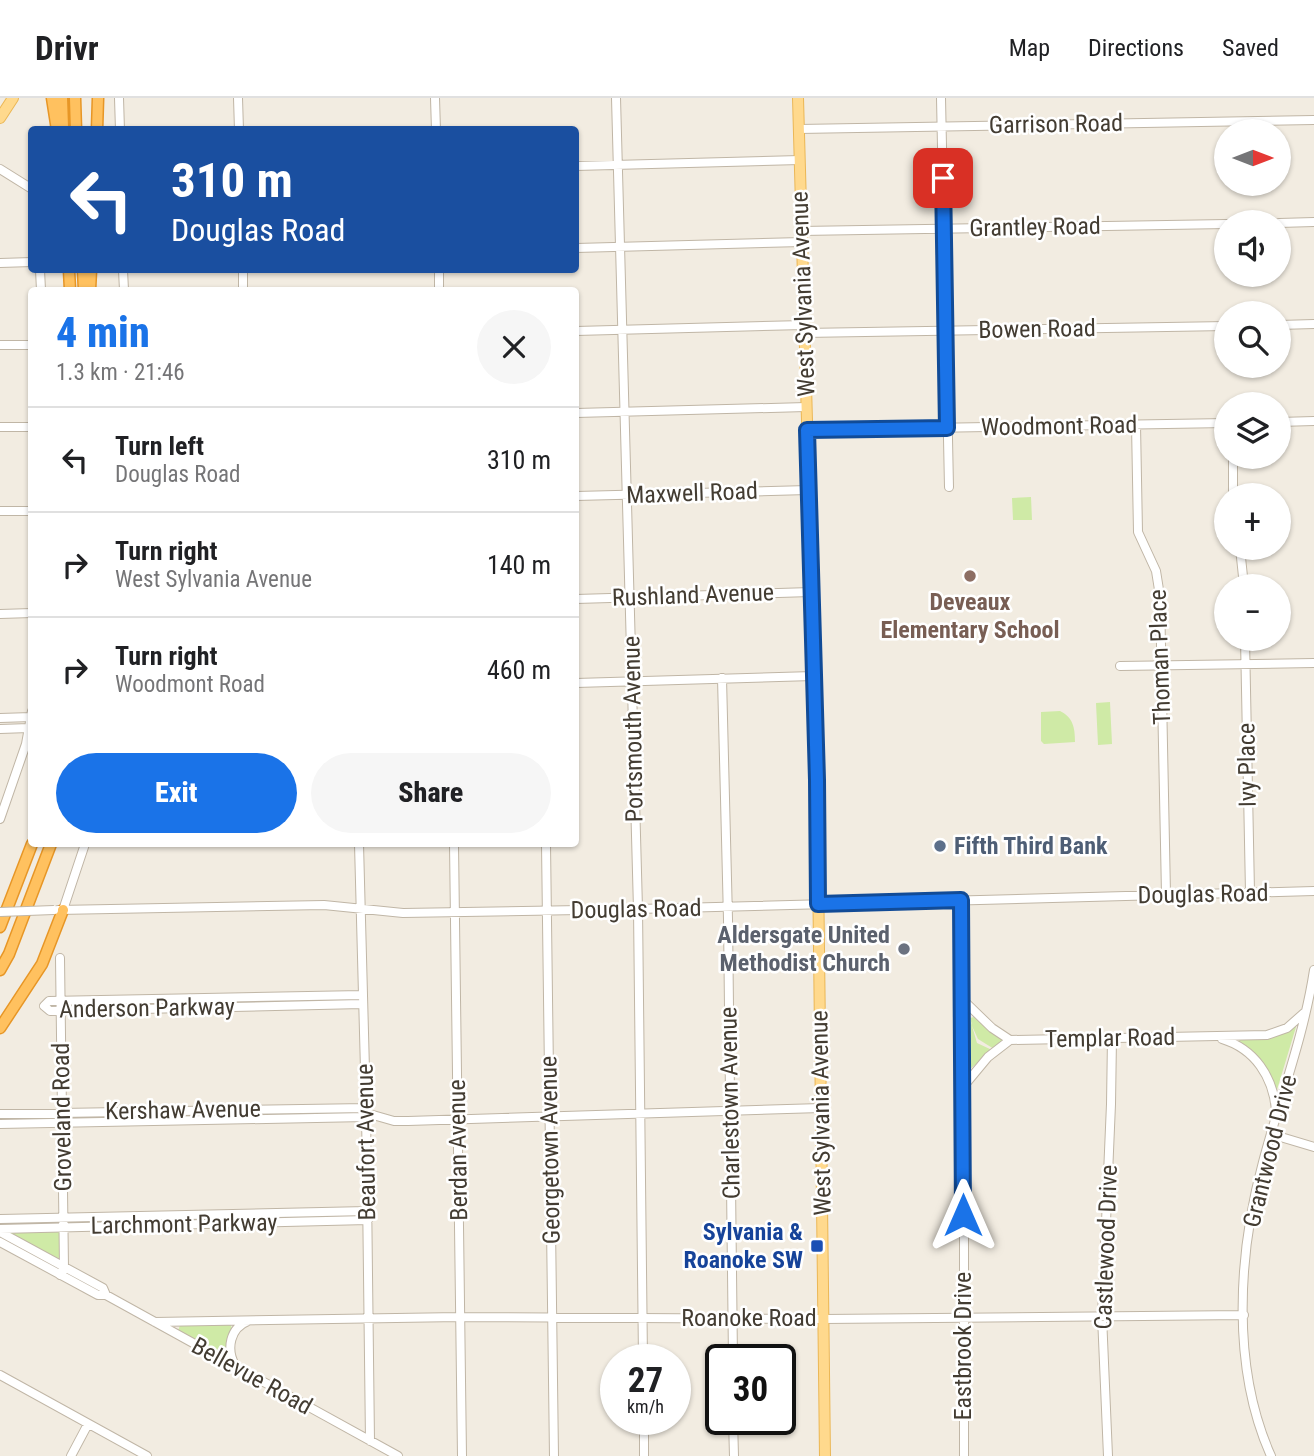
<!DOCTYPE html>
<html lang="en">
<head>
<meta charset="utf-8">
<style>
  body { margin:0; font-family:"Roboto Condensed",sans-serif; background:#f6f6f6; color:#202124; height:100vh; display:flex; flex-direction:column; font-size:26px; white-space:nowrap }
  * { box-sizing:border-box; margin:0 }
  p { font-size:23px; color:#757577 }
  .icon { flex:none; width:38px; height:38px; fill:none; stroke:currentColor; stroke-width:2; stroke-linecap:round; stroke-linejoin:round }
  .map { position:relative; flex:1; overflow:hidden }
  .drawer { position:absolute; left:28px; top:189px; width:551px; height:560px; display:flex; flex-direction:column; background:#fff; border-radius:7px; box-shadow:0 2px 5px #0004 }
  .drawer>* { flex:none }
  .guide { position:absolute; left:28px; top:28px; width:551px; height:147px; border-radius:7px; box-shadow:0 2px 5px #0004; background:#1a4fa0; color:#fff; overflow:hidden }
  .needle { width:46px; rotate:90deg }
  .controls { position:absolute; left:1214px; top:21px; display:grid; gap:14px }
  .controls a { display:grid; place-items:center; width:77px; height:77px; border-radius:50%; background:#fff; box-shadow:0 2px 5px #0004; font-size:35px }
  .speed { position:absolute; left:600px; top:1246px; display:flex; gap:14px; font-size:35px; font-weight:700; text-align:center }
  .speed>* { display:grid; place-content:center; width:91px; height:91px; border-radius:50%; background:#fff; box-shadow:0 2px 5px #0004; line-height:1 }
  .speed small { font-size:18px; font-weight:400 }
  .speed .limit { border:4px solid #111; border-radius:10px; background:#fff; color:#111 }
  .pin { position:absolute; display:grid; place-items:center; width:60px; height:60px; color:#fff; margin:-30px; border-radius:14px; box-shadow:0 4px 10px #0006 }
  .me { position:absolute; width:77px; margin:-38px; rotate:0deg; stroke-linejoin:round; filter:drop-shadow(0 0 5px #0008) }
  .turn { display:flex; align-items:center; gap:24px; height:147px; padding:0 28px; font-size:32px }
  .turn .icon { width:91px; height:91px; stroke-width:2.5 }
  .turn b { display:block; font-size:49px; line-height:60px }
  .round { display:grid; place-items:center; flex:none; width:74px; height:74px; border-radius:37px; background:#f6f6f6 }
  .headline { display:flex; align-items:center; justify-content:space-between; height:119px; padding:0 28px }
  h1 { font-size:42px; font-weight:800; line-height:52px; color:#1a73e8 }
  .action { display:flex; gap:14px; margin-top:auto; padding:14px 28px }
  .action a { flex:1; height:80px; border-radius:42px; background:#1a73e8; color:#fff; font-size:28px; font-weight:800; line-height:80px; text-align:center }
  .action a+a { background:#f6f6f6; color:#202124 }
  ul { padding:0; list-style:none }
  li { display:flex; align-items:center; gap:21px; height:105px; padding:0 28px; border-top:2px solid #e0e0e0 }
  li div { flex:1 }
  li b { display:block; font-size:26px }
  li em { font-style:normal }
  header { display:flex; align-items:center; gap:42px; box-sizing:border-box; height:98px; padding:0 35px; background:#fff; border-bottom:2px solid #e0e0e0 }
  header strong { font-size:33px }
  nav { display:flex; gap:38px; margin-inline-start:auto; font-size:24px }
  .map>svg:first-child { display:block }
</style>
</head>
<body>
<header>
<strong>Drivr</strong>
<nav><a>Map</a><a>Directions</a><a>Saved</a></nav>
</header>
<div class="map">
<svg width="1314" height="1358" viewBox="0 0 1314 1358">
  <rect width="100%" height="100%" fill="#f2ece1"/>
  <path fill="#cfeaa6" d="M1031,399L1032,422H1013L1012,400Z
    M1110,604L1112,646L1098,647L1096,605Z
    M1060,613C1073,619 1075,630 1075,644L1044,646L1041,643V614Z
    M974,919L989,932L1006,942L994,951L978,941L972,928L977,945L992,952L969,972L966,969V921H969L972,927L970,920Z
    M1293,928L1296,929L1276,995L1239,944L1240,941C1261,940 1276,940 1293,928Z
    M61,1130L63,1166L9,1137V1133Z
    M228,1226L231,1227L232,1232L227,1247L228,1262L178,1233L180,1227Z"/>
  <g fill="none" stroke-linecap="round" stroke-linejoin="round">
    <defs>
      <path id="minor" d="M119,0L120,32
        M238,0L239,32
        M435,0L436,32
        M616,0L638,811L643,1262
        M941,0L949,389
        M799,31L1314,22
        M576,68L800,62
        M0,71L32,91
        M1279,125L1314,124
        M801,133L1227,126
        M576,150L802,144
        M0,165L32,164
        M40,172L41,192
        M123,172L124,192
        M243,172V192
        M439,172V192
        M1279,227L1314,226
        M576,233L804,227
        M804,235L1227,228
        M0,247H32
        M576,315L806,309
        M1279,324L1314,323
        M1136,327L1138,434L1156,473L1160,498L1166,796
        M0,329H32
        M807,332L1227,325
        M1233,359V397
        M576,398L808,392
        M0,413H32
        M1240,450L1244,488
        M576,501L811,494
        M0,516L32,515
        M1245,541L1250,794
        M1120,568L1314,565
        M722,580L728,821L733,1262
        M576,585L813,578
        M0,620L31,619
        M0,631L29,630
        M0,721L26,646L32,613
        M359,746L366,1010L370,1343
        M454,746L462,1358
        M546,746L554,1358
        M961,802L964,965V1358
        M58,812L324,807L403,815L638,811L1314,793
        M63,812L85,746
        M60,860L64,1169L60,1177
        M362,897L49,903L44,908L50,913L362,906
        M962,901L992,930L1010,942L1267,937L1287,930L1304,915
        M1222,941C1255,951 1273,979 1276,1012
        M963,989L988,959L1010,942
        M366,1015L394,1023H408L821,1010
        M0,1016L366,1010
        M0,1026L366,1019
        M1271,1036L1314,1049
        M0,1121L367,1113
        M0,1131L368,1122
        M0,1134L103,1190L106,1197
        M0,1144L98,1197H106L398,1358
        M155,1224L459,1219L824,1221L1244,1217
        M235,1267C226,1251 230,1230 248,1223
        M0,1277L147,1358
        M644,1321V1358
        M733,1321L734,1358
        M71,1358L88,1326
        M1108,1358L1102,1218L1111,1006L1112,940
        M1271,1358C1231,1269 1238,1156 1263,1064C1280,1000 1304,938 1314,872"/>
      <path id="major" d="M798,0L817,682L825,1358
        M0,20L13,0"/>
      <path id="highway" d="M52,0L57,32
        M62,0L63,29
        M75,0L76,32
        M97,32L98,0
        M69,172L70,192
        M83,172L84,192
        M90,192L91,172
        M0,829L32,746
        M0,872L9,856L51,746
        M0,930L42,866L63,812"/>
    </defs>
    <use href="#minor" stroke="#c0b6a6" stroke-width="10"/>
    <use href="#major" stroke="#ebb756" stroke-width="12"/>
    <use href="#highway" stroke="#e79626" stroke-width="13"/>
    <use href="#minor" stroke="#fff" stroke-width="8"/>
    <use href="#major" stroke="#ffd98d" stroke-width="10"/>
    <use href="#highway" stroke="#ffc15f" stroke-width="10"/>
    <defs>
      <path id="minor-bridge" d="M0,814L54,812"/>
    </defs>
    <use href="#minor-bridge" stroke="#c0b6a6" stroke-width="10" stroke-linecap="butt"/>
    <use href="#minor-bridge" stroke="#fff" stroke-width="8"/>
  </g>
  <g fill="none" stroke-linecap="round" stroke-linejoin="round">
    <defs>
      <path id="route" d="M943,80L947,330L807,332L817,682L818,806L961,802L963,1117"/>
    </defs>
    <use href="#route" stroke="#114b97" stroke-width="18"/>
    <use href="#route" stroke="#1a73e8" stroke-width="12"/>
  </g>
  <circle fill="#8d6e63" stroke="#fff" stroke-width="2.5" cx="970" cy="478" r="7"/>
  <circle fill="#5c6f8a" stroke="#fff" stroke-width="2.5" cx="940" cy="748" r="7"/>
  <circle fill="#6b7280" stroke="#fff" stroke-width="2.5" cx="904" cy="851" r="7"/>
  <rect fill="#1a4fb4" stroke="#fff" stroke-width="2.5" x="810" y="1141" width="14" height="14" rx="3.5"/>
  <g text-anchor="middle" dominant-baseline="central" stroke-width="5" stroke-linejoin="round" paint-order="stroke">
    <g font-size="24" fill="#433c32" stroke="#fff">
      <text transform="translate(1056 26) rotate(-1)">Garrison Road</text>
      <text transform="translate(1035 129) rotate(-1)">Grantley Road</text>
      <text transform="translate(803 196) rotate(-92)">West Sylvania Avenue</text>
      <text transform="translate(1037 231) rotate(-1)">Bowen Road</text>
      <text transform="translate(1059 328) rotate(-1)">Woodmont Road</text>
      <text transform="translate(692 395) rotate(-2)">Maxwell Road</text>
      <text transform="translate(693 497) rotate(-2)">Rushland Avenue</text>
      <text transform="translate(1160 559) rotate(-92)">Thoman Place</text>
      <text transform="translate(633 631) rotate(-91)">Portsmouth Avenue</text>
      <text transform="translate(1247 667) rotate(-91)">Ivy Place</text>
      <text transform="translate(1203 796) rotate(-1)">Douglas Road</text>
      <text transform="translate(636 811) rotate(-1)">Douglas Road</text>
      <text transform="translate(147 910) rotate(-1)">Anderson Parkway</text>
      <text transform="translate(1110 940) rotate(-1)">Templar Road</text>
      <text transform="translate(730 1005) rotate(-91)">Charlestown Avenue</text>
      <text transform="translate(183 1012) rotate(-1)">Kershaw Avenue</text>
      <text transform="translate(821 1015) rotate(-91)">West Sylvania Avenue</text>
      <text transform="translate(62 1019) rotate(-91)">Groveland Road</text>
      <text transform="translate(366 1044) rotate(-91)">Beaufort Avenue</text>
      <text transform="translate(458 1052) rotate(-91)">Berdan Avenue</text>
      <text transform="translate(550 1052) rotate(-91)">Georgetown Avenue</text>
      <text transform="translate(1270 1053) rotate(-76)">Grantwood Drive</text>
      <text transform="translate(184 1126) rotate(-1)">Larchmont Parkway</text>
      <text transform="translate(1106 1149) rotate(-88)">Castlewood Drive</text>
      <text x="749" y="1220">Roanoke Road</text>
      <text transform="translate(963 1248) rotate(-90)">Eastbrook Drive</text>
      <text transform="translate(252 1278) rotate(29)">Bellevue Road</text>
    </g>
    <g font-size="24" font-weight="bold" fill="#785e54" stroke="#fff">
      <text x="970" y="504">Deveaux<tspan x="970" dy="28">Elementary School</tspan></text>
    </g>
    <g font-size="24" font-weight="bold" fill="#4e5e75" stroke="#fff" text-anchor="start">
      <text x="954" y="748">Fifth Third Bank</text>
    </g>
    <g font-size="24" font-weight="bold" fill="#5b616d" stroke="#fff" text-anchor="end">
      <text x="890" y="837">Aldersgate United<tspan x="890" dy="28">Methodist Church</tspan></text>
    </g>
    <g font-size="24" font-weight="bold" fill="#164399" stroke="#fff" text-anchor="end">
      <text x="803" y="1134">Sylvania &amp;<tspan x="803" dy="28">Roanoke SW</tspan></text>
    </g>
  </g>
</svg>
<div class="controls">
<a><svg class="needle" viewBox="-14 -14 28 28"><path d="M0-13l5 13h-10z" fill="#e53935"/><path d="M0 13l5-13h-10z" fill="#757577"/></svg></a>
<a><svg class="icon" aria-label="sound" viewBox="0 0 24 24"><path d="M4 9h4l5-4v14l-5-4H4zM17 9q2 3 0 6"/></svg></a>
<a><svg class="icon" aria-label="search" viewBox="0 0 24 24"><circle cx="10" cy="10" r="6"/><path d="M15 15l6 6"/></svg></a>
<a><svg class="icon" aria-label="layers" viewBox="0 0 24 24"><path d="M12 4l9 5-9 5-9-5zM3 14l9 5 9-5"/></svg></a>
<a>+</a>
<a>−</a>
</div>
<div class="speed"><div>27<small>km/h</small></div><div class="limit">30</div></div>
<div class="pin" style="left:943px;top:80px;background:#d93025"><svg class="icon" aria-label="arrive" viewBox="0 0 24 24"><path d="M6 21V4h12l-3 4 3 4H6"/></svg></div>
<svg class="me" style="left:963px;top:1117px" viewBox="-20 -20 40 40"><path d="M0-17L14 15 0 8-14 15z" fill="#1a73e8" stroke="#fff" stroke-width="4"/></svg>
<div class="guide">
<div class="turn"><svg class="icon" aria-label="left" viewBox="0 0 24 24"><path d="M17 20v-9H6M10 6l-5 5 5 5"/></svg><div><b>310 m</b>Douglas Road</div></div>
</div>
<section class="drawer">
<div class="headline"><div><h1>4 min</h1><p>1.3 km · 21:46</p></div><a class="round"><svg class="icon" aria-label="close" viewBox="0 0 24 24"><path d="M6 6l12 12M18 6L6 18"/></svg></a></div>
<ul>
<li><svg class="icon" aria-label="left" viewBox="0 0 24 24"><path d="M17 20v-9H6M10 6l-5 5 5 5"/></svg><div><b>Turn left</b><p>Douglas Road</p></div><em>310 m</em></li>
<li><svg class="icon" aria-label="right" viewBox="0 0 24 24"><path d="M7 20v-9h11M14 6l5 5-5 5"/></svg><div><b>Turn right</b><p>West Sylvania Avenue</p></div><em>140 m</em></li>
<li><svg class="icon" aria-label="right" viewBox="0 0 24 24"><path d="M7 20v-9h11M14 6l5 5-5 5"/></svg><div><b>Turn right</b><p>Woodmont Road</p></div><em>460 m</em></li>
</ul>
<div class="action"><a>Exit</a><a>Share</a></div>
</section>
</div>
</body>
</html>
